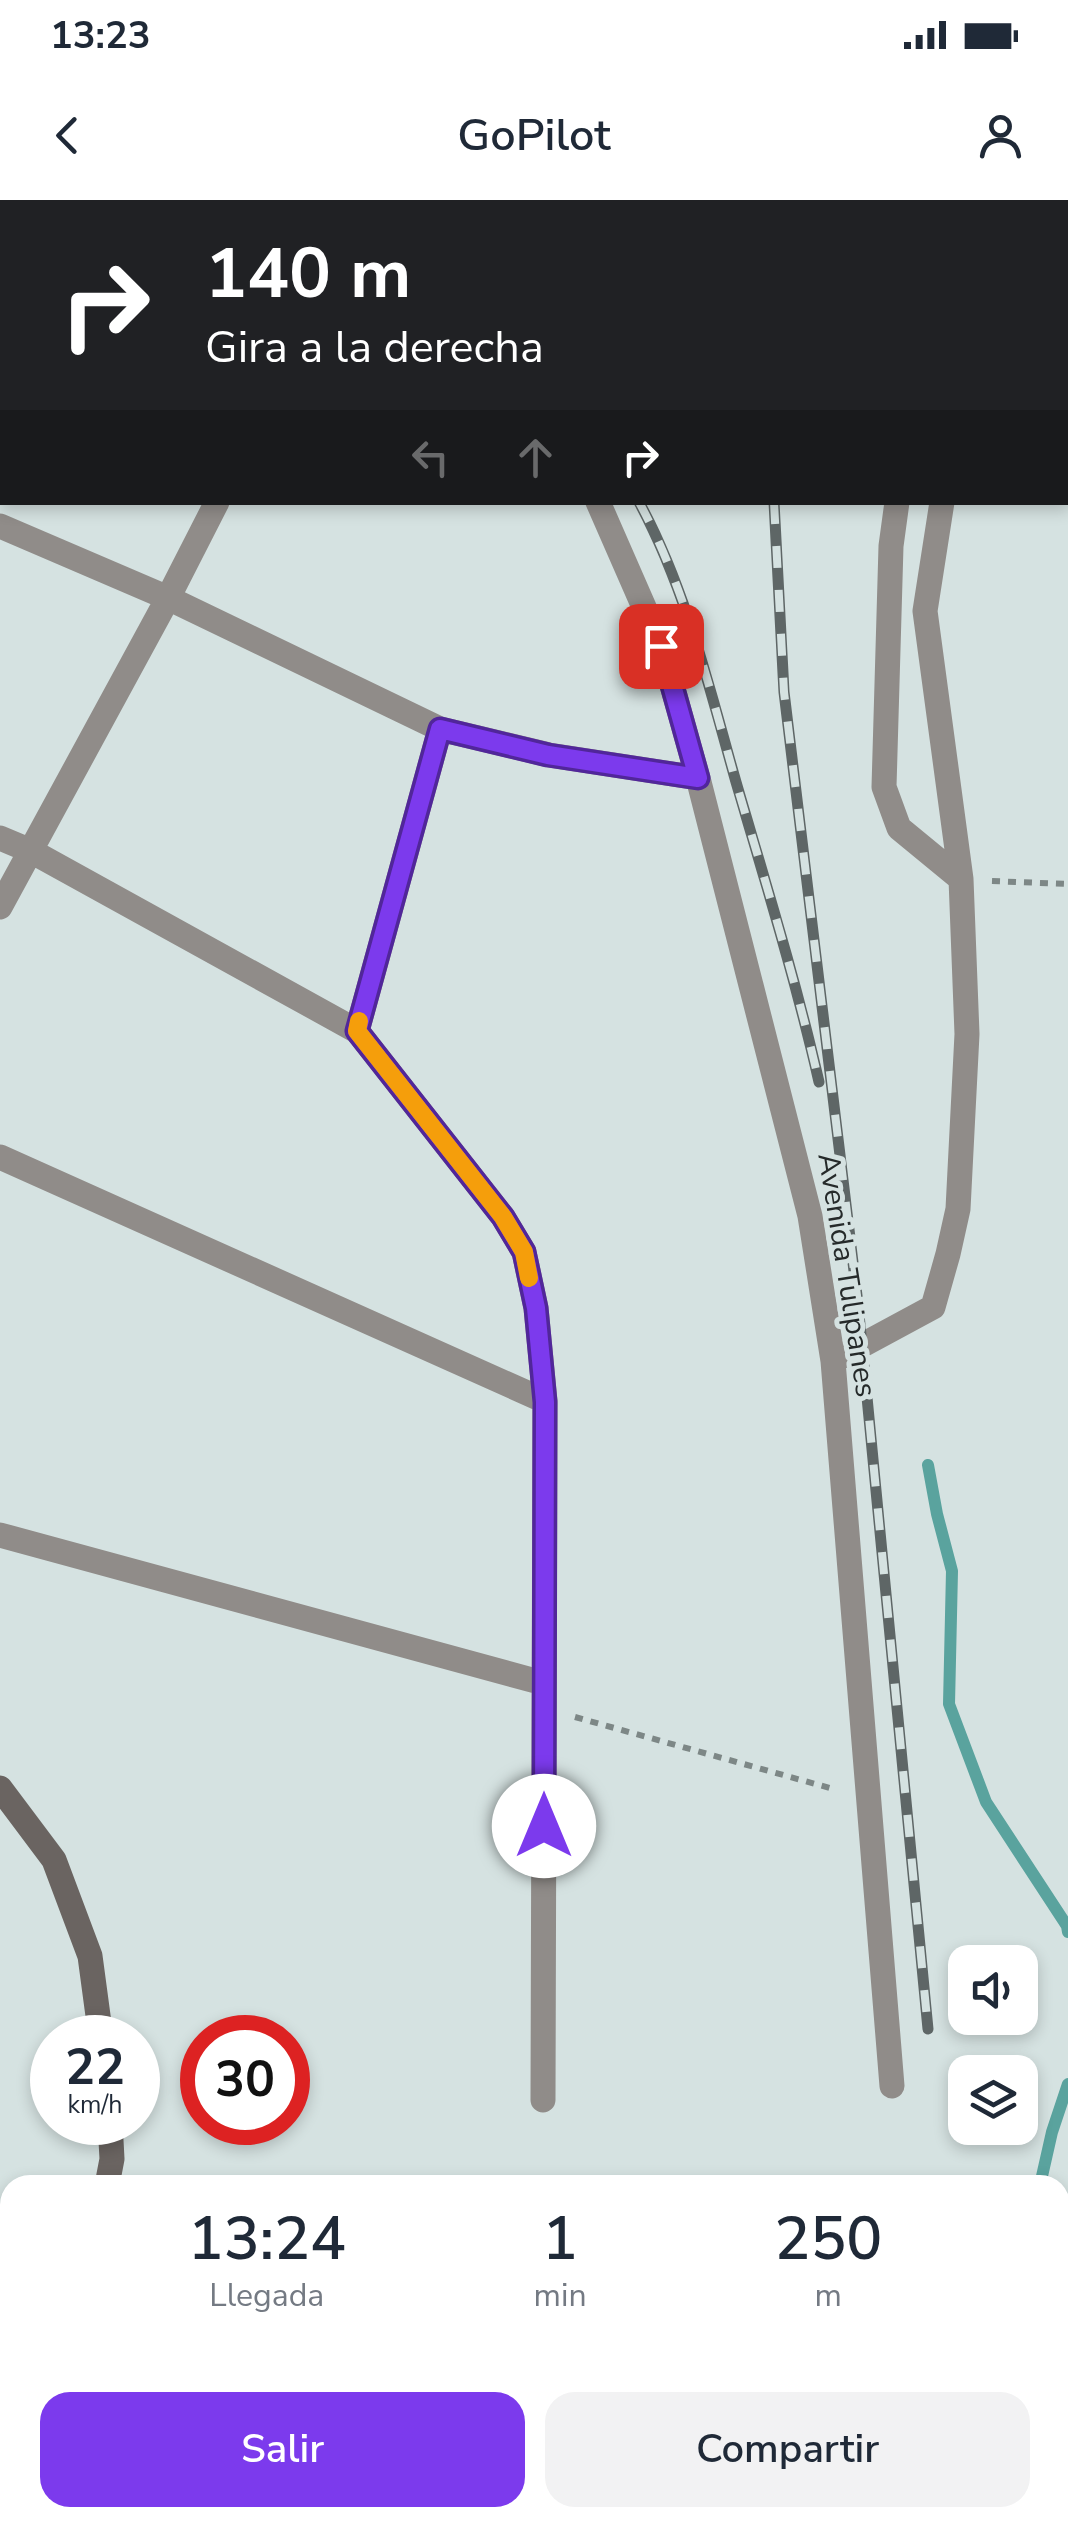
<!DOCTYPE html>
<html lang="es">
<head>
<meta charset="utf-8">
<style>
  body { margin:0; font-family:"Nunito Sans",sans-serif; background:#f2f2f3; color:#1f2937; height:100vh; display:flex; flex-direction:column; font-size:38px; white-space:nowrap }
  * { box-sizing:border-box; margin:0 }
  p { font-size:32px; color:#747a83 }
  .icon { flex:none; width:55px; height:55px; fill:none; stroke:currentColor; stroke-width:2; stroke-linecap:round; stroke-linejoin:round }
  .map { position:relative; flex:1; overflow:hidden }
  .side { position:absolute; left:0px; top:1975px; width:1070px; height:352px; display:flex; flex-direction:column; background:#fff; border-radius:30px 30px 0 0; box-shadow:0 5px 15px #0003 }
  .side>* { flex:none }
  .top-card { position:absolute; left:0px; top:0px; width:1070px; height:305px; box-shadow:0 5px 15px #0003; background:#202124; color:#fff; overflow:hidden }
  .buttons { position:absolute; left:948px; top:1745px; display:grid; gap:20px }
  .buttons a { display:grid; place-items:center; width:90px; height:90px; border-radius:20px; background:#fff; box-shadow:0 5px 15px #0003; font-size:50px }
  .speed { position:absolute; left:30px; top:1815px; display:flex; gap:20px; font-size:50px; font-weight:700; text-align:center }
  .speed>* { display:grid; place-content:center; width:130px; height:130px; border-radius:50%; background:#fff; box-shadow:0 5px 15px #0003; line-height:1 }
  .speed small { font-size:25px; font-weight:400 }
  .speed .limit { border:15px solid #d22; background:#fff; color:#111 }
  .pin { position:absolute; display:grid; place-items:center; width:85px; height:85px; color:#fff; margin:-42px; border-radius:20px; box-shadow:0 5px 15px #0006 }
  .me { position:absolute; width:110px; margin:-55px; rotate:0deg; stroke-linejoin:round; filter:drop-shadow(0 0 8px #0008) }
  .turn { display:flex; align-items:center; gap:35px; height:210px; padding:0 40px; font-size:45px }
  .turn .icon { width:130px; height:130px; stroke-width:2.5 }
  .turn b { display:block; font-size:70px; line-height:85px }
  .lanes { display:flex; align-items:center; height:95px; padding:0 40px; background:#0003; justify-content:center; gap:50px; direction:ltr }
  .lanes .off { opacity:.35 }
  .eta { display:flex; justify-content:space-evenly; align-items:center; height:170px; text-align:center }
  .eta b { font-size:60px; font-weight:600; line-height:70px }
  .cta { display:flex; gap:20px; margin-top:auto; padding:20px 40px }
  .cta a { flex:1; height:115px; border-radius:30px; background:#7c3aed; color:#fff; font-size:40px; font-weight:600; line-height:115px; text-align:center }
  .cta a+a { background:#f2f2f3; color:#1f2937 }
  .status { display:flex; justify-content:space-between; align-items:center; height:70px; padding:0 50px; background:#fff; direction:ltr }
  .status svg { height:28px; fill:currentColor }
  header { display:flex; justify-content:space-between; align-items:center; height:130px; padding:0 40px; background:#fff; font-size:45px; font-weight:600 }
  .map>svg:first-child { display:block }
</style>
</head>
<body>
<div class="status"><b>13:23</b><svg viewBox="0 0 49 12"><path d="M0 12V9h3v3zM5 12V6h3v6zM10 12V3h3v9zM15 12V0h3v12zM26 1h20v11H26zM47 4h2v5h-2z"/></svg></div>
<header><svg class="icon" aria-label="back" viewBox="0 0 24 24"><path d="M15 5l-7 7 7 7"/></svg>GoPilot<svg class="icon" aria-label="person" viewBox="0 0 24 24"><circle cx="12" cy="8" r="4"/><path d="M4 21q1-7 8-7t8 7"/></svg></header>
<div class="map">
<svg width="1068" height="2327" viewBox="0 0 1068 2327">
  <rect width="100%" height="100%" fill="#d5e2e1"/>
  <g fill="none" stroke-linecap="round" stroke-linejoin="round">
    <path stroke="#5aa39e" stroke-width="12" d="M966,2V0
      M928,1265L937,1314L952,1371L949,1504L986,1602L1067,1726L1068,1732
      M1040,1985L1052,1932L1068,1884
      M976,2318L984,2327"/>
    <path stroke="#7d8786" stroke-width="6" stroke-dasharray="8 8" stroke-linecap="butt" d="M992,681L1068,684
      M575,1517L837,1590
      M0,2263L10,2259"/>
    <path stroke="#908c89" stroke-width="25" d="M390,0L391,2
      M941,2L942,0
      M991,2V0
      M598,302L661,446L698,578L810,1016L833,1161L892,1886
      M897,302L891,346L884,587L899,628L961,679
      M0,326L168,398L440,529L549,555L698,578
      M0,638L31,651L357,831L503,1017L524,1052L536,1108L545,1201L543,1900
      M0,707L168,398L217,302
      M357,831L440,529
      M0,957L545,1201
      M833,1161L933,1107L948,1054L958,1009L967,834L961,679L925,411L942,302
      M0,1335L543,1483"/>
    <path stroke="#6a6461" stroke-width="25" d="M0,1588L54,1660L90,1756L101,1838
      M107,1985L112,1959L110,1922"/>
    <path stroke="#3a322d" stroke-width="30" d="M0,2062L10,2078
      M174,2318L181,2327"/>
    <defs>
      <path id="rail" d="M450,0L451,2
        M779,2V0
        M639,302C686,389 709,487 736,582C765,681 796,781 819,882
        M774,302L784,492L858,1104L928,1829"/>
    </defs>
    <use href="#rail" stroke="#5e6666" stroke-width="11"/>
    <use href="#rail" stroke="#d5e2e1" stroke-width="8" stroke-dasharray="22" stroke-linecap="butt"/>
  </g>
  <g fill="none" stroke-linecap="round" stroke-linejoin="round">
    <defs>
      <path id="route" d="M544,1626L545,1202L536,1108L524,1052L503,1017L357,831L440,529L548,555L698,578L661,446"/>
    </defs>
    <use href="#route" stroke="#51269a" stroke-width="25"/>
    <use href="#route" stroke="#7c3aed" stroke-width="18"/>
    <path stroke="#f59e0b" stroke-width="18" d="M359,821L357,831L503,1017L524,1052L529,1078"/>
  </g>
  <g text-anchor="middle" dominant-baseline="central" stroke-width="10" stroke-linejoin="round" paint-order="stroke">
    <g font-size="30" fill="#252a2a" stroke="#d5e2e1">
      <text transform="translate(847 1075) rotate(81)">Avenida Tulipanes</text>
    </g>
  </g>
</svg>
<div class="buttons">
<a><svg class="icon" aria-label="sound" viewBox="0 0 24 24"><path d="M4 9h4l5-4v14l-5-4H4zM17 9q2 3 0 6"/></svg></a>
<a><svg class="icon" aria-label="layers" viewBox="0 0 24 24"><path d="M12 4l9 5-9 5-9-5zM3 14l9 5 9-5"/></svg></a>
</div>
<div class="speed"><div>22<small>km/h</small></div><div class="limit">30</div></div>
<div class="pin" style="left:661px;top:446px;background:#d93025"><svg class="icon" aria-label="arrive" viewBox="0 0 24 24"><path d="M6 21V4h12l-3 4 3 4H6"/></svg></div>
<svg class="me" style="left:544px;top:1626px" viewBox="-20 -20 40 40"><circle r="19" fill="#fff"/><path d="M0-13L10 11 0 6-10 11z" fill="#7c3aed"/></svg>
<div class="top-card">
<div class="turn"><svg class="icon" aria-label="right" viewBox="0 0 24 24"><path d="M7 20v-9h11M14 6l5 5-5 5"/></svg><div><b>140 m</b>Gira a la derecha</div></div>
<div class="lanes"><svg class="icon off" aria-label="left" viewBox="0 0 24 24"><path d="M17 20v-9H6M10 6l-5 5 5 5"/></svg><svg class="icon off" aria-label="ahead" viewBox="0 0 24 24"><path d="M12 20V5M6 11l6-6 6 6"/></svg><svg class="icon" aria-label="right" viewBox="0 0 24 24"><path d="M7 20v-9h11M14 6l5 5-5 5"/></svg></div>
</div>
<section class="side">
<div class="eta">
<div><b>13:24</b><p>Llegada</p></div>
<div><b>1</b><p>min</p></div>
<div><b>250</b><p>m</p></div>
</div>
<div class="cta"><a>Salir</a><a>Compartir</a></div>
</section>
</div>
</body>
</html>
